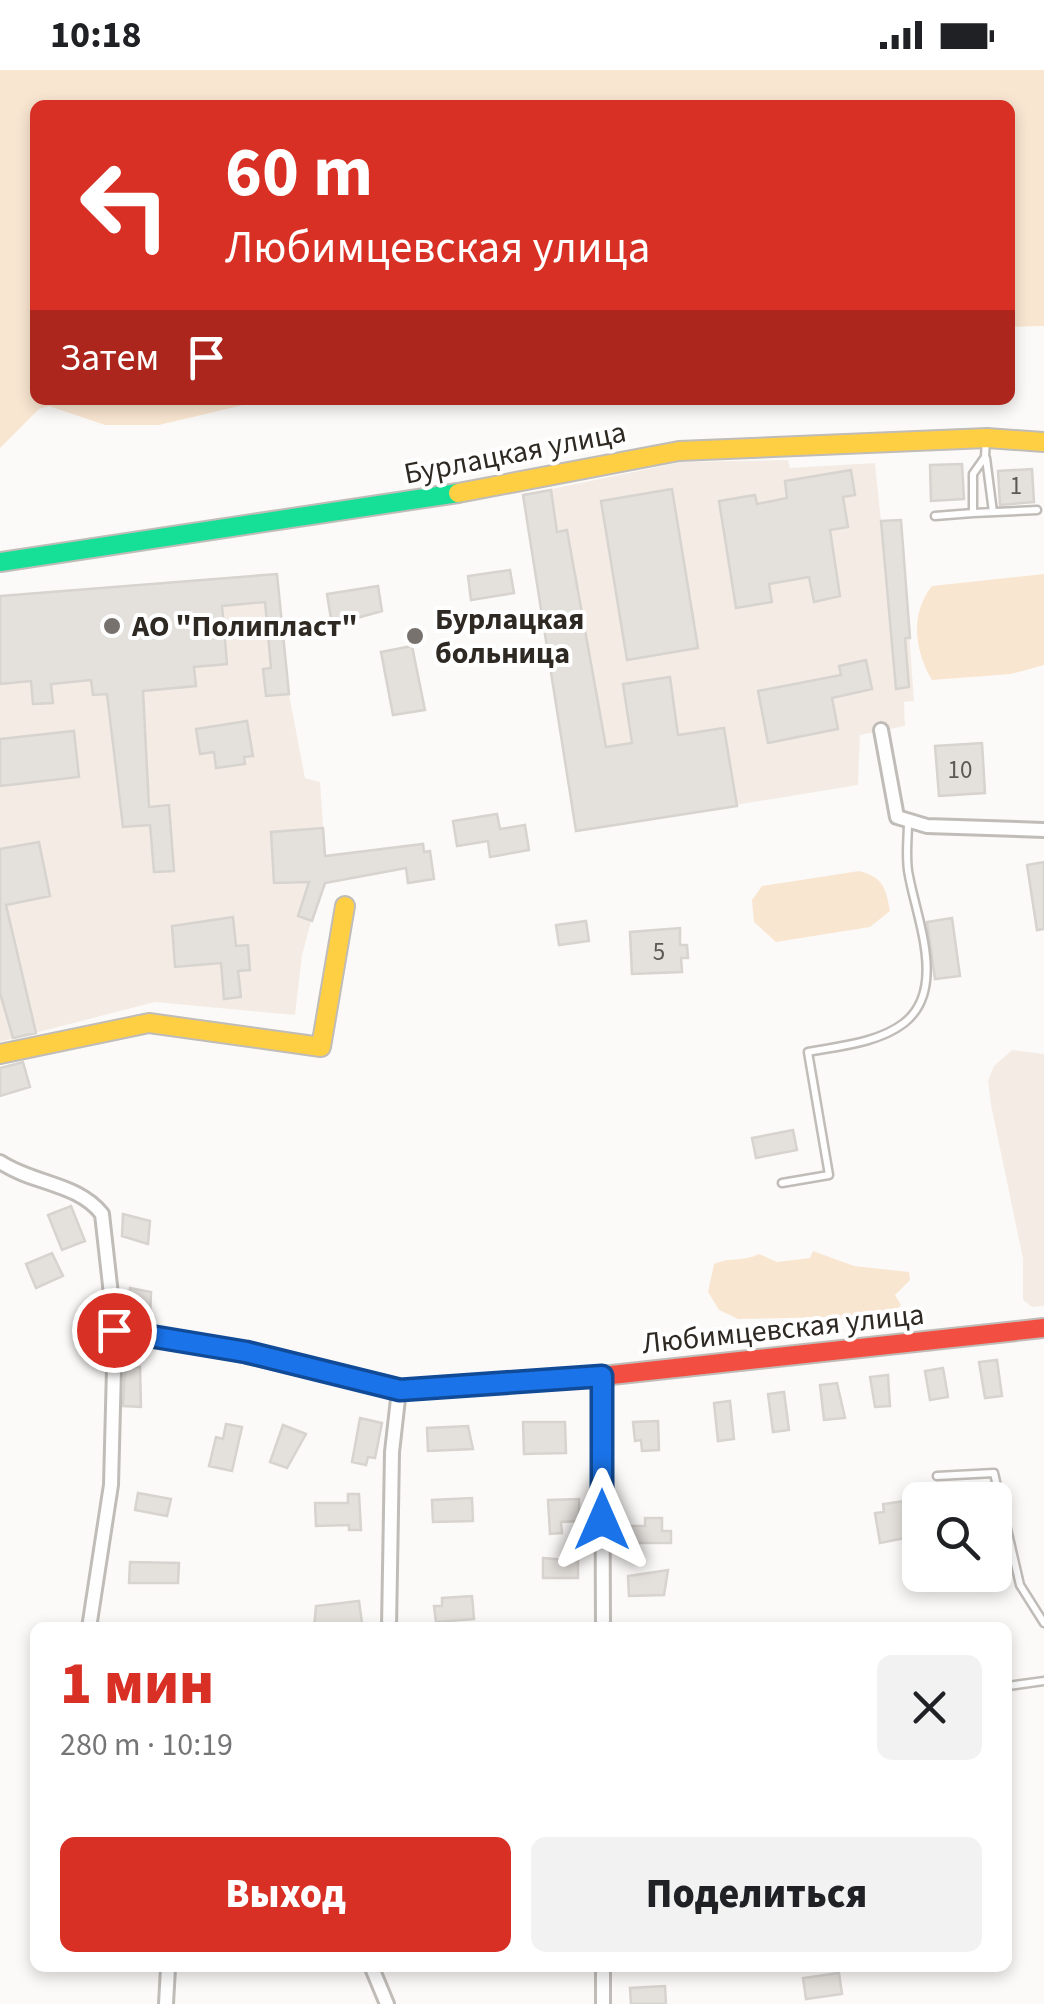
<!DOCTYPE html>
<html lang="ru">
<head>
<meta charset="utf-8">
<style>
  body { margin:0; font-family:"Source Sans 3",sans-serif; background:#f2f2f2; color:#202124; height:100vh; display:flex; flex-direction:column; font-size:38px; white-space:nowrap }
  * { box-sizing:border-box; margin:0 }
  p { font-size:32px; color:#757577 }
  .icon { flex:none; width:55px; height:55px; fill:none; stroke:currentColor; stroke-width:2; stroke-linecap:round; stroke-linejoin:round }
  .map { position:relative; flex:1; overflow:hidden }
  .drawer { position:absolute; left:30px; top:1552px; width:982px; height:350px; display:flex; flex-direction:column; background:#fff; border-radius:15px; box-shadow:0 5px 15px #0003 }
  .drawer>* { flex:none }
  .banner { position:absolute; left:30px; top:30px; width:985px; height:305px; border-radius:15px; box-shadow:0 5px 15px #0003; background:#d93025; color:#fff; overflow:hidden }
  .controls { position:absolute; left:902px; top:1412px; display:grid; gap:20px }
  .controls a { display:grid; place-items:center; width:110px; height:110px; border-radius:15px; background:#fff; box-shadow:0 5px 15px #0003; font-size:50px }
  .pin { position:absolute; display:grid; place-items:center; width:85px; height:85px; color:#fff; margin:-42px; border:5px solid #fff; border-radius:50%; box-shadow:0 2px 10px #0007 }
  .me { position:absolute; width:110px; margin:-55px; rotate:0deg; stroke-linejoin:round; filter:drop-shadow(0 0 8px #0008) }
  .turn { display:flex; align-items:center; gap:35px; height:210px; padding:0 30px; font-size:45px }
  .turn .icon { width:130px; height:130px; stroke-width:2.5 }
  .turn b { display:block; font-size:70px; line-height:85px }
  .then { display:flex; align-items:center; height:95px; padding:0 30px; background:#0003; gap:20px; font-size:38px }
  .round { display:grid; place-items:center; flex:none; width:105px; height:105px; border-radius:15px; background:#f2f2f2 }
  .summary { display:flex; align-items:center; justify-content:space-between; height:170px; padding:0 30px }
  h1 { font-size:60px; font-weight:800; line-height:75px; color:#d93025 }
  .button { display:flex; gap:20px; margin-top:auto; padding:20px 30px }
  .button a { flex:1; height:115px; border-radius:15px; background:#d93025; color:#fff; font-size:40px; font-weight:800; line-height:115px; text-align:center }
  .button a+a { background:#f2f2f2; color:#202124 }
  .status { display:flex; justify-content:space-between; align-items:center; height:70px; padding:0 50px; background:#fff; direction:ltr }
  .status svg { height:28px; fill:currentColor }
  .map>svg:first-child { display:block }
</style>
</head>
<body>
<div class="status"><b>10:18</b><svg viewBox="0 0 49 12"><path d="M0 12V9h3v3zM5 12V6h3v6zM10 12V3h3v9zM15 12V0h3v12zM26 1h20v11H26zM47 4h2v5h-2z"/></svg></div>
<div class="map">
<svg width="1044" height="1934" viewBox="0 0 1044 1934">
  <rect width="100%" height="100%" fill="#fcfaf8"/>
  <path fill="#f4ece4" d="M788,390L790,398L875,393L881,451L901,450L914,631L904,632L905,656L860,665L858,715L576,761L523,425L681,392Z
    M277,504L289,624L305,708L320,712L326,796L302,885L295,945L155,932L0,972V526Z
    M1012,980L1044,984V1236L1032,1237L1023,1230V1189L991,1035L988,1011L994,996Z"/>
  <path fill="#f9e6d1" d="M0,0H1044V256L1010,257V35H35V330H264L159,355H105L49,336L39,339L0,378Z
    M1044,504V595L1011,604L932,610C914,580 910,544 932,516Z
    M859,801C883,807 886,818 890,841L870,857L776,872L754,852L752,830L762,816Z
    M813,1181L854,1196L909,1202L910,1210L895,1225L901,1235L889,1248L863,1252L832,1247L738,1249L719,1240L708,1222L714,1194C729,1187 743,1192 759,1184L777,1192L810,1188Z"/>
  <path fill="#e4e0dc" stroke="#d7d3cf" stroke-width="2.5" d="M962,394L964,429L931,431L930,395Z
    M1032,399L1034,432L1000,435L998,401Z
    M851,400L855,425L843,427L848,457L830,460L840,526L814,532L809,507L769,514L772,532L736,538L719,431L755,425L757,434L787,428L785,411Z
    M672,419L698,578L627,590L601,431Z
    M551,420L557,462L567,460L606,677L632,673L623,614L670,607L678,665L724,658L737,736L576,761L523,425Z
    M901,450L910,568H905L909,617L896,619L881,451Z
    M510,500L514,523L471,530L468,506Z
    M277,504L289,624L266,626L263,599L271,598L265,532L222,536L227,594L194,597L196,616L143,621L149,737L169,735L174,801L154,802L150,755L123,757L107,624L93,625L91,610L51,614L53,633L33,634L31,611L0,614V526Z
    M378,516L382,541L346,551V547L331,549L327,524Z
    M412,576L425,640L393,645L381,582Z
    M866,590L872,619L832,628L838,659L768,673L758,621L841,605L839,596Z
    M247,651L253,686L244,687L245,694L216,698L214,682L200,684L196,659Z
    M74,661L79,707L0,716V669Z
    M982,673L985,723L939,726L935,676Z
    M497,744L500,759L525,755L529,780L490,787L488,771L457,776L453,751Z
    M323,758L325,786L423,774L424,782L430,781L434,809L408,813L406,798L325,813L312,851L298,846L309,812L274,813L271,762Z
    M39,772L50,826L6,835L36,963L13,968L0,923V779Z
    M1044,792V859L1037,860L1027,795Z
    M233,847L236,876L248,875L250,900L238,901L241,927L224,929L221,893L175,897L172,856Z
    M952,848L960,906L935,909L927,852Z
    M586,851L589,871L559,875L556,855Z
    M680,858V875H687L688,888H681L682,902L632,904L630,862Z
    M23,992L30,1017L0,1026V998Z
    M793,1060L797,1080L756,1088L752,1068Z
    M71,1136L85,1171L62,1180L48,1145Z
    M123,1144L150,1151L148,1174L122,1166Z
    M52,1183L63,1206L36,1218L26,1194Z
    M130,1218L151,1222L150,1248L128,1246Z
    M997,1290L1002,1326L985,1328L979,1292Z
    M125,1297H140L141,1337L123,1336Z
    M943,1298L948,1327L930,1330L925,1301Z
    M888,1305L890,1336L875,1337L870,1307Z
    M837,1313L845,1348L824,1350L820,1315Z
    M784,1322L789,1360L773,1362L768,1324Z
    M730,1331L734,1369L718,1371L714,1333Z
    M360,1348L382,1353L375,1388L368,1387L366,1395L352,1392Z
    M658,1351L659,1380L642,1381L641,1370L635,1371L633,1352Z
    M523,1352H565L566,1383L524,1384Z
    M226,1354L242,1357L232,1401L209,1396L216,1367L223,1369Z
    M283,1355L306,1364L287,1398L270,1392Z
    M468,1356L473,1379L428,1381L427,1358Z
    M138,1423L171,1429L167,1446L135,1440Z
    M348,1424H359L361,1460H349V1455L316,1456L315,1433H348Z
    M472,1428L473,1451L433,1452L432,1430Z
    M579,1429V1451L561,1452L562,1463L550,1464L548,1430Z
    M920,1429V1465L880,1473L875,1443L884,1442L883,1434Z
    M645,1448H662V1461H671V1473H629V1456H645Z
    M543,1488L578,1491V1508H543Z
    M130,1492L179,1493L178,1513H129Z
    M668,1500L664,1525L629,1526L628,1506Z
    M472,1526L474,1549L436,1552L434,1536H442V1528Z
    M359,1531L362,1553L314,1558L316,1536Z
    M839,1903L842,1924L806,1929L803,1908Z
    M665,1916L666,1934H631L630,1918Z"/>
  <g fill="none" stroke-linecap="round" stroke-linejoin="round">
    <defs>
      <path id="lane" d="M986,388L993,442
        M973,443L1037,440
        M935,446L973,443V404L985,387L986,369
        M782,1113L829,1105L808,982C839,976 878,973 904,953C947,919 917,850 909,806C905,789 908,769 908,752
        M937,1406L994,1403L1020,1515L1044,1553
        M1008,1616L1044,1611"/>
      <path id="street" d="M881,660L897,747L927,756L1044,760
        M0,1092C33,1114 78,1113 102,1144L115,1260L111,1415L89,1558
        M602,1306L603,1558
        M389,1558L392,1382L399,1320
        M372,1898L387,1934
        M166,1934L168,1898
        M603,1934V1898"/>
      <path id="fast" d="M0,492L458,423"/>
      <path id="slow" d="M458,423L679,381L987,368L1044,372
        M0,984L149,953L321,977L345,836"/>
      <path id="jam" d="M115,1260L214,1276L399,1320L602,1306L1044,1258"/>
    </defs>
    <use href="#lane" stroke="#c0bcb8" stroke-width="11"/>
    <use href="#street" stroke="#c0bcb8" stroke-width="18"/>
    <use href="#fast" stroke="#c0bcb8" stroke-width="22"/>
    <use href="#slow" stroke="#c0bcb8" stroke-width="22"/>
    <use href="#jam" stroke="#c0bcb8" stroke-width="22"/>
    <use href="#lane" stroke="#fffefe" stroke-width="6"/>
    <use href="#street" stroke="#fffefe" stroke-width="12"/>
    <use href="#fast" stroke="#16e098" stroke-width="18"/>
    <use href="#slow" stroke="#ffcf43" stroke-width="18"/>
    <use href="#jam" stroke="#f24e42" stroke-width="18"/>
  </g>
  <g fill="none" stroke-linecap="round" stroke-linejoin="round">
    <defs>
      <path id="route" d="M114,1260L246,1282L400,1320L602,1306V1450"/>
    </defs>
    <use href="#route" stroke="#114b97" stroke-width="25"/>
    <use href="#route" stroke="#1a73e8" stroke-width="18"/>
  </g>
  <g fill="#77726e" stroke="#fff" stroke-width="4">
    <circle cx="112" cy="556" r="10"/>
    <circle cx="415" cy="566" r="10"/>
  </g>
  <g text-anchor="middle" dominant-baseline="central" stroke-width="8" stroke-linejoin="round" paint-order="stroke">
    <g font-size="25" fill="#5d5852">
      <text x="1016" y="416">1</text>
      <text x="960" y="700">10</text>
      <text x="659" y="882">5</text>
    </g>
    <g font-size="30" fill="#2f2923" stroke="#fff">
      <text transform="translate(515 383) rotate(-11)">Бурлацкая улица</text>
      <text transform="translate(783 1259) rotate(-6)">Любимцевская улица</text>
    </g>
    <g font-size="30" font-weight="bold" fill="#2f2923" stroke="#fff" text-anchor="start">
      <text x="435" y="549">Бурлацкая<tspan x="435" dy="34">больница</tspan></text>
      <text x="132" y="556">АО "Полипласт"</text>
    </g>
  </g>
</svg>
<div class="controls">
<a><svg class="icon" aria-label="search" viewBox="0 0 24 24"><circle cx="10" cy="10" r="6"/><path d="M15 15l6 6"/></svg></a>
</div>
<div class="pin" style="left:114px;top:1260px;background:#d93025"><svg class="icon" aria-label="arrive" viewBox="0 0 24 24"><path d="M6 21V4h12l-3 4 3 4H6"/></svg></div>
<svg class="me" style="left:602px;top:1450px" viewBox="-20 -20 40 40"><path d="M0-17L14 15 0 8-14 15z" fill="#1a73e8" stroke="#fff" stroke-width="4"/></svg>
<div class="banner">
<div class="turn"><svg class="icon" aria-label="left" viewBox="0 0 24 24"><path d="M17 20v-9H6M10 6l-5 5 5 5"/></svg><div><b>60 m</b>Любимцевская улица</div></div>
<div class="then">Затем<svg class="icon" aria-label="arrive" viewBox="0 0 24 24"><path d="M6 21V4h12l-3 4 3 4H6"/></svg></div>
</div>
<section class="drawer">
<div class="summary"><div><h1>1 мин</h1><p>280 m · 10:19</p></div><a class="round"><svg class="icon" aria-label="close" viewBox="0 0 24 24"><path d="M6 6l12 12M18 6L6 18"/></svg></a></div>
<div class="button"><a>Выход</a><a>Поделиться</a></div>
</section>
</div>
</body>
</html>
